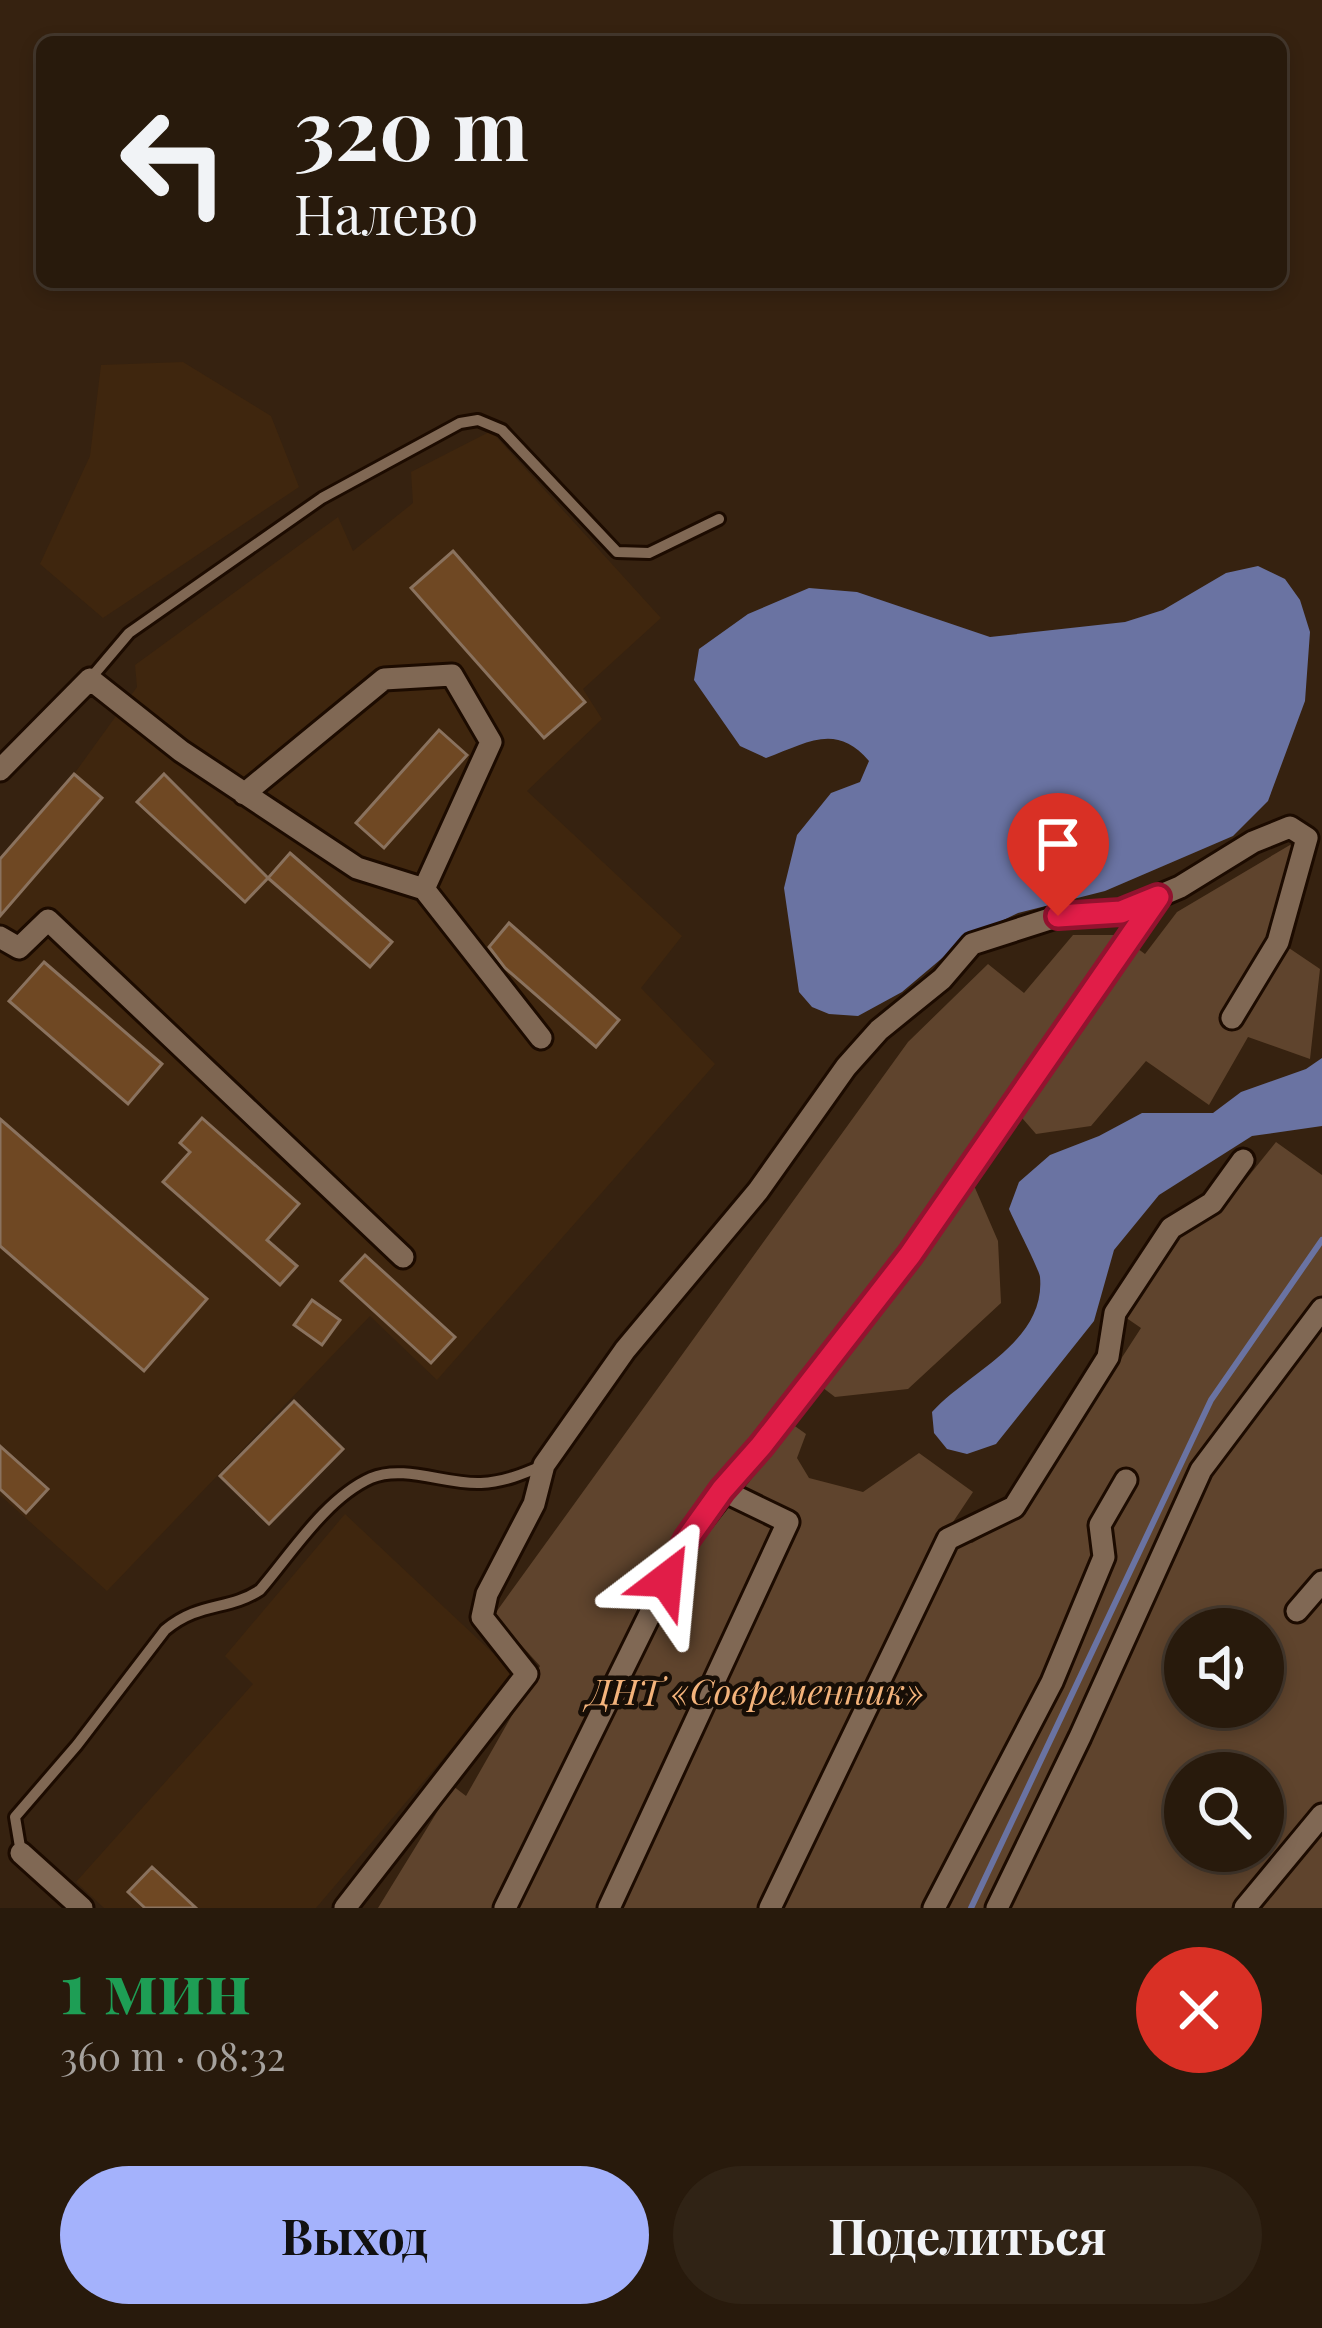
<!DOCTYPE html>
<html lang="ru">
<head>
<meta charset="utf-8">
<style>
  body { margin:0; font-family:"Playfair Display",serif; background:#302315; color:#f1f3f6; height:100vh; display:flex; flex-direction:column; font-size:45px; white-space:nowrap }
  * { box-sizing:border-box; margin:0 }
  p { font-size:39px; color:#a5a19d }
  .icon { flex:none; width:66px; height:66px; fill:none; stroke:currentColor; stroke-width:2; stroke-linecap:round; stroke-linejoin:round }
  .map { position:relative; height:1908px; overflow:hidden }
  .drawer { display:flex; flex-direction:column; background:#281a0c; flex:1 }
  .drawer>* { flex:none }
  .banner { position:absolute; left:36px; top:36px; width:1251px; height:252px; border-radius:18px; box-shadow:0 6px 18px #0003,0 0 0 3px #44382d; background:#281a0c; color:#f1f3f6; overflow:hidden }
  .tools { position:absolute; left:1164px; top:1608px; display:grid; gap:24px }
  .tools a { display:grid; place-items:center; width:120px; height:120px; border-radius:50%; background:#281a0c; box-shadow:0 6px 18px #0003,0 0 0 3px #44382d; font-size:60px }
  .pin { position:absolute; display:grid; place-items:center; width:102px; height:102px; color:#fff; margin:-123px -51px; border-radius:50% 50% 50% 0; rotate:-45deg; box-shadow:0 0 12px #0007 }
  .pin .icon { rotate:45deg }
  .me { position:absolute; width:132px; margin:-66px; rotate:29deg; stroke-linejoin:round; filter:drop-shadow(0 0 9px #0008) }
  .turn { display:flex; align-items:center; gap:42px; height:252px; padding:0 60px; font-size:54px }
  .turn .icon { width:156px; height:156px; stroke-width:2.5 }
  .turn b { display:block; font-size:84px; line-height:102px }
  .round { display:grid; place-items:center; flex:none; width:126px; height:126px; border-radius:63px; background:#302315 }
  .summary { display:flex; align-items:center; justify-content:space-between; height:204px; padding:0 60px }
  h1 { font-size:72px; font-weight:700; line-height:90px; color:#1e9e55 }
  .action { display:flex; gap:24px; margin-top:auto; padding:24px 60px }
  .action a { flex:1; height:138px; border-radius:72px; background:#a4b2fc; color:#111; font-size:48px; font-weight:700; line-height:138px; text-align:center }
  .action a+a { background:#302315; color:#f1f3f6 }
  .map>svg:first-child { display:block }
</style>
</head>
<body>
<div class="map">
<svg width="1322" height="1908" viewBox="0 0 1322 1908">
  <rect width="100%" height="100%" fill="#362210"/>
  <path fill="#3f260e" d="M183,362L271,416L299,487L103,618L40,564L90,456L101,365Z
    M491,431L661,618L583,689L602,719L527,791L682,936L641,988L715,1064L437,1380L370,1316L107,1591L0,1495V859L74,774L137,687L135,665L338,517L353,551L413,503L411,472Z
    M345,1514L515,1674L316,1908H104L76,1882L253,1684L225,1656Z"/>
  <path fill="#5f442d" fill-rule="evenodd" d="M1290,845L1308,857L1286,946L1320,969L1310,1059L1248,1037L1209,1105L1146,1061L1091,1126L1036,1134L1016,1111L969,1174L998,1241L1001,1303L908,1389L835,1397L810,1378L778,1414L806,1434L797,1458L809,1478L863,1492L919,1453L973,1492L947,1531L972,1543L1020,1515L1141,1328L1125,1317L1177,1237L1218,1214L1276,1142L1322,1175V1908H378L453,1786L466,1796L540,1666L494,1615L908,1042L988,964L1024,993L1073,935H1119L1145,954L1177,912ZM1185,1629H1263V1707H1185ZM1185,1773H1263V1851H1185Z"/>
  <path fill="#6a73a2" d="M1258,566L1285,579L1300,600L1310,632L1305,701L1268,801L1233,836L1105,891L1018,913L966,938L902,992L858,1016L829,1014L812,1007L799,992L784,888L797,835L831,793L860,782L869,761C836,722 807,743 766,758L740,746L694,680L699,649L748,614L809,588L857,592L990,637L1125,622L1163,610L1226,573Z
    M1322,1058V1126L1252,1136L1159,1195L1114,1250L1094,1321L996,1444L967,1454L947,1449L934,1433L932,1412C968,1372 1046,1342 1040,1277C1040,1271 1014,1221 1009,1209L1019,1182L1050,1155L1099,1136L1142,1113H1213L1241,1092L1306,1069Z"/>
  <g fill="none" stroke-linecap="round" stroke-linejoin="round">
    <path stroke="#6a73a2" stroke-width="6" d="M971,1908L1211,1400L1322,1240"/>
  </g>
  <path fill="#6f4823" stroke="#8a725e" stroke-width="3" d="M453,551L585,702L544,738L411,588Z
    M439,730L467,755L384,848L356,823Z
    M74,774L102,798L0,916V859Z
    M164,774L268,878L245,902L137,802Z
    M290,853L392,942L370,967L268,878Z
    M509,923L619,1020L596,1047L505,968L489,947Z
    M44,962L162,1064L128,1104L9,1001Z
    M202,1118L299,1204L267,1240L297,1266L280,1285L163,1182L190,1152L180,1143Z
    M0,1119L207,1299L144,1371L0,1246Z
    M365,1255L455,1337L431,1363L341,1281Z
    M312,1300L340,1320L322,1345L294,1325Z
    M294,1401L343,1449L269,1524L220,1476Z
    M0,1446L48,1489L26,1513L0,1489Z
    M152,1867L196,1908H145L128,1892Z"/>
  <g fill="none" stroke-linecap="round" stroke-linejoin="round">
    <defs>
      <path id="service" d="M90,679L129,633L322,498L460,423L478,420L502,430L617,552L649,553L719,519
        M21,1853L15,1817L77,1745L165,1630C200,1601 228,1611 260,1590C291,1554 326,1498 371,1478C404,1464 447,1485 481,1483C504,1482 523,1474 544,1465"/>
      <path id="minor" d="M0,770L90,679L181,751L357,868L424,889L541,1038
        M244,794L384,679L452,675L491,742L424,889
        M0,937L19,948L48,920L403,1257
        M1297,1611L1322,1582
        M21,1853L82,1908
        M345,1908L527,1674L482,1617L487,1594L534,1504L544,1465L625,1350L758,1191L846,1067L879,1030L942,979L972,944L1059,916L1121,912L1180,887L1253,842L1290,827L1307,838L1278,942L1232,1018
        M505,1908L687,1539L910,1255L1158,897
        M609,1908L788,1522L722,1490
        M770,1908L948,1539L1014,1507L1108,1357L1115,1313L1171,1228L1212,1203L1243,1160
        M934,1908L1052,1682L1104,1557L1100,1525L1126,1480
        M997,1908L1080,1737L1201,1470L1322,1309
        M1245,1908L1322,1815"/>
    </defs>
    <use href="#service" stroke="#1c0b00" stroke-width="16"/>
    <use href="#minor" stroke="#1c0b00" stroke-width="27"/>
    <use href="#service" stroke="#806854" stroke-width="10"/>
    <use href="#minor" stroke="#806854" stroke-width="21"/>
  </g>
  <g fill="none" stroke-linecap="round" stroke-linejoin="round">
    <defs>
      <path id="route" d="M666,1580L687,1539L722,1490L761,1446L910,1255L1158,897L1121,912L1058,916"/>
    </defs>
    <use href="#route" stroke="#92132f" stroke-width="30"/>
    <use href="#route" stroke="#e11d48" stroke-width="21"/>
  </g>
  <g text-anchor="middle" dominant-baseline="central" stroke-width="9" stroke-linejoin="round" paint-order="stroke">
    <g font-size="36" font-style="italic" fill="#f3b37b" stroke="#170e06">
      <text x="756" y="1690">ДНТ «Современник»</text>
    </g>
  </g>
</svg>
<div class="tools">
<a><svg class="icon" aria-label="sound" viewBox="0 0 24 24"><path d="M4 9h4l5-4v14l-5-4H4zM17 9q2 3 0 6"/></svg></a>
<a><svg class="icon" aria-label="search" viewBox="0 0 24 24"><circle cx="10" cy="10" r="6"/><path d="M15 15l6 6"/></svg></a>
</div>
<div class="pin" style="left:1058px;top:916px;background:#d93025"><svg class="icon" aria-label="arrive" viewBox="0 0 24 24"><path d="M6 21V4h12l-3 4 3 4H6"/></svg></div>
<svg class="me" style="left:666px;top:1580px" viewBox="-20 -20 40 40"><path d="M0-17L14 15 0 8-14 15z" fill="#e11d48" stroke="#fff" stroke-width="4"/></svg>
<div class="banner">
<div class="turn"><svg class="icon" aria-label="left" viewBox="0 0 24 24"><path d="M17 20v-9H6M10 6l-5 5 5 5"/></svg><div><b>320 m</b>Налево</div></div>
</div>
</div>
<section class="drawer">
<div class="summary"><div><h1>1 мин</h1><p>360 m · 08:32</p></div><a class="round" style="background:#d93025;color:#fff"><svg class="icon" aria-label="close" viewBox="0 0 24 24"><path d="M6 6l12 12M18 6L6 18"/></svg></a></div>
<div class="action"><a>Выход</a><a>Поделиться</a></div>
</section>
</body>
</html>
